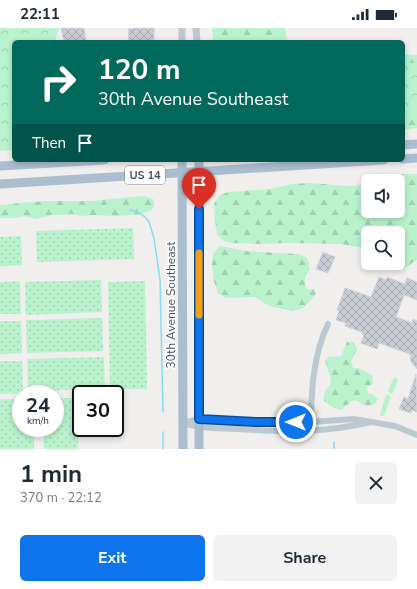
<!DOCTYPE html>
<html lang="en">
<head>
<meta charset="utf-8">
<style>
  body { margin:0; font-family:"Nunito Sans",sans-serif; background:#f2f2f3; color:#1f2937; height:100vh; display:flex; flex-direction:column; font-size:15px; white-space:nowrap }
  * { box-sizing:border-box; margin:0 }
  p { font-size:13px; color:#747a83 }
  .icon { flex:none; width:22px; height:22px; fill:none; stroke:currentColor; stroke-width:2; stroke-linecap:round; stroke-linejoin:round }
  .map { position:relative; height:421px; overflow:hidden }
  .side { display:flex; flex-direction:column; background:#fff; flex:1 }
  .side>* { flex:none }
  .top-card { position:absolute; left:12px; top:12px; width:393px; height:122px; border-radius:6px; box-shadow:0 2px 6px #0003; background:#00695c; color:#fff; overflow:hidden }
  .fabs { position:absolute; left:361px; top:146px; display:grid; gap:8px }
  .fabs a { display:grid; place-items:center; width:44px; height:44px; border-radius:6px; background:#fff; box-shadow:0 2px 6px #0003; font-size:20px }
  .speed { position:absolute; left:12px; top:357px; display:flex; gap:8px; font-size:20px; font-weight:700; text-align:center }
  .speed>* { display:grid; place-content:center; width:52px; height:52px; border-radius:50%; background:#fff; box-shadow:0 2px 6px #0003; line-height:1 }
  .speed small { font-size:10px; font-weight:400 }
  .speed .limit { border:2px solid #111; border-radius:6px; background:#fff; color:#111 }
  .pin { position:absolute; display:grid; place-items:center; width:34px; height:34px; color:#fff; margin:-41px -17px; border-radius:50% 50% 50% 0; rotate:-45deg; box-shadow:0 0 4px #0007 }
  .pin .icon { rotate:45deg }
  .me { position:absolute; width:44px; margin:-22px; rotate:270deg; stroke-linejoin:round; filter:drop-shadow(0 0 3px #0008) }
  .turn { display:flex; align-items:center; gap:14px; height:84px; padding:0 20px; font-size:18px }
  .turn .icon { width:52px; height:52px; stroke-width:2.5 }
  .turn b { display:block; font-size:28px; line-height:34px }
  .then { display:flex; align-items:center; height:38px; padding:0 20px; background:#0003; gap:8px; font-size:15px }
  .round { display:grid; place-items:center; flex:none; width:42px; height:42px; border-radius:6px; background:#f2f2f3 }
  .headline { display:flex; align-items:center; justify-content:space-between; height:68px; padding:0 20px }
  h1 { font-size:24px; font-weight:700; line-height:30px }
  .cta { display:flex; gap:8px; margin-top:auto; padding:8px 20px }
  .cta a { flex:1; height:46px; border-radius:6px; background:#0d74eb; color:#fff; font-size:16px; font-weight:700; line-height:46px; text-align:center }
  .cta a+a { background:#f2f2f3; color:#1f2937 }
  .status { display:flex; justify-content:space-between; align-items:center; height:28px; padding:0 20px; background:#fff; direction:ltr }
  .status svg { height:11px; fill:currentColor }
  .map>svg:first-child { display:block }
</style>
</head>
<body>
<div class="status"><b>22:11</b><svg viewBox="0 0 49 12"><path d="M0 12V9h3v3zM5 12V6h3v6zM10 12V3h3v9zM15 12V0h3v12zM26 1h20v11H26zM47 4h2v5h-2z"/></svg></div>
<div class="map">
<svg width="417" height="421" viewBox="0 0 417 421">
  <defs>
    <pattern id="forest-firs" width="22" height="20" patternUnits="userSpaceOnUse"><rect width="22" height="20" fill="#b9f2cd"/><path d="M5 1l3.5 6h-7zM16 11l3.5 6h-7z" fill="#a0d1b2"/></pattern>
    <pattern id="park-crowns" width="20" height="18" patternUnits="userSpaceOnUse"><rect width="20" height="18" fill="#b9f2cd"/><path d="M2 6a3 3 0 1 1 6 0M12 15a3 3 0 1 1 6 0" fill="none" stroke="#a0d1b2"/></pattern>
    <pattern id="garden-dots" width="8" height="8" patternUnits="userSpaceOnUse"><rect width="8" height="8" fill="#b9f2cd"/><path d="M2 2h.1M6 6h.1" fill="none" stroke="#a0d1b2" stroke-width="1.8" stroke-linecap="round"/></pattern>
    <pattern id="building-cross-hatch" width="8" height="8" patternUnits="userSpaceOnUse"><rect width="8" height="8" fill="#cacdd3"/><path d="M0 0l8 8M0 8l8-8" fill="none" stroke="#a6a9ae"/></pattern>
  </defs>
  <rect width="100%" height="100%" fill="#f1eeee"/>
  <path fill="#b9f2cd" d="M396,349L398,352L393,365L391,366L388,363L393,351Z
    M388,366L391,369L384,388H381L380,386L386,367Z"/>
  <path fill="url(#forest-firs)" d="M212,0H285L287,11L288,14H213Z
    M403,26L417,27V100L403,102Z
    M404,146H417V232C414,233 411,236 408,238C402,242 394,238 388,235H398V205H368V222L359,219L341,216L287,215L260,216L232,215L224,213L217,207L215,192L214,176L219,168L228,164L270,161L292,156L310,155L348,158L364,157L368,155V183H398V153H375L383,150Z
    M143,168L153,171L154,177L152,182L141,186L130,187L116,188L92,187L82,188L71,186L62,187H52L36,191L25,188L15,190H0V177L43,173H91Z
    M220,218L247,223L298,226L306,229L309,235V243L305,249V256L307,261H314L316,265L311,272L303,280L294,283L273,279L264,275L255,269L226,270L218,265L214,253L212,237L213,226Z
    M347,314H354L357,321L351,334L353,340H358L372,347L373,355L367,360L368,365L372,366L378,371L375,376L367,378L355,372C347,375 347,378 341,382L334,380L324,373C323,365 325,362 330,357L331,351L325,333L329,328L336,329L341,328Z"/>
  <path fill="url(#park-crowns)" d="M0,0H59L55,14H14V122L0,123Z
    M403,35H417V82H403Z"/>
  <path fill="url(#garden-dots)" d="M133,200L134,231L37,234L36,203Z
    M21,208L22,237L0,238V209Z
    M101,252L102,284L26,287L25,254Z
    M20,253L21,286H0V254Z
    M145,253L147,361H110L108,254Z
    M102,290L103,323L27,325L26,292Z
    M0,293H21L22,325L0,326Z
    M104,329L105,361L28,363L27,331Z
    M0,333H22L23,365L0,366Z
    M55,370H76L78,421H44L43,400H55Z
    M0,371H21V400H34V421H0Z"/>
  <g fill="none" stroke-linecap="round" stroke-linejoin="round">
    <path stroke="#83ddf2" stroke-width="1.5" d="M130,182L138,184L145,189L149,194L154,210L160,252L163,384
      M163,404V421
      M334,414V421"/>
  </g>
  <path fill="url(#building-cross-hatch)" stroke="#d1d4da" d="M61,0H84L86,14H64Z
    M129,0H154V14H128Z
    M323,224L335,229L328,245L316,241Z
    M379,249L386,252L387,249L405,256L407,250L417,254V272L404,267L396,289L412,295L413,291L417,293V341L411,334L410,326L379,315L377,321L361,315L364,307L362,306V304L345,298L346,295L336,292L339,283L337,282L345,260L371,269Z
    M416,346L417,384L412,382L411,385L399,381L404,369L408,371Z"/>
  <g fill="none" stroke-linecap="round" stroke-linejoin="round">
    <path stroke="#bdc9d1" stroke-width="6" d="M183,395L199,391L281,394H311L354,391L395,398L417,407
      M183,395C200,401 219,400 237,401C283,404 326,405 371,394
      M311,398C311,364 313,327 328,296"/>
    <path stroke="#bdc9d1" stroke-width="7" d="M182,0V14
      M196,0L197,14"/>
    <path stroke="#abbecf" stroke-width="9" d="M403,117L417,116
      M403,131L417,130
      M182,132L183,421
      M199,132V421
      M0,138L105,132
      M0,156L384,132"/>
  </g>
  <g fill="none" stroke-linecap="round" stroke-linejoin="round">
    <defs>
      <path id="route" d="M199,181V391L256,394H296"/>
    </defs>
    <use href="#route" stroke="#084b99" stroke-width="10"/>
    <use href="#route" stroke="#0d74eb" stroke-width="7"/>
    <path stroke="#f59e0b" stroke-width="7" d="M199,225V287"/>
  </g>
  <g text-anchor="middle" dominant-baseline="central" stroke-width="3" stroke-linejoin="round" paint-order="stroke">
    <rect fill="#fff" stroke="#7d868e" stroke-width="1" x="125" y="138" width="40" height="18" rx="3"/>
    <g font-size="11" font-weight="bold" fill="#45525d">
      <text x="145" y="147">US 14</text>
    </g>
    <g font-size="12" fill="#45525d" stroke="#fff">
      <text transform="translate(171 277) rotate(-90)">30th Avenue Southeast</text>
    </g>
  </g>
</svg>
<div class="fabs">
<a><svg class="icon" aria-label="sound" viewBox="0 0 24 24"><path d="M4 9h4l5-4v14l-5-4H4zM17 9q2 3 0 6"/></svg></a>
<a><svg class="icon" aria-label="search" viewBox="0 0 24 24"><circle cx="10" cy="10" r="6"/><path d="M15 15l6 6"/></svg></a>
</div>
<div class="speed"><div>24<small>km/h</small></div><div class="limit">30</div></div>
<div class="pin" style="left:199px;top:181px;background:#d93025"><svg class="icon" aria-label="arrive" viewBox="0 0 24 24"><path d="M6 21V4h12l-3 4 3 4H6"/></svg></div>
<svg class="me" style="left:296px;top:394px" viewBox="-20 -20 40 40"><circle r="17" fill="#0d74eb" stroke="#fff" stroke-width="3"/><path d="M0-11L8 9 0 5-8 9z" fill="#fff"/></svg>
<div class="top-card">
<div class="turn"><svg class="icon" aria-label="right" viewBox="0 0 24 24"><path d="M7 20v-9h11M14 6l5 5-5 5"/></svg><div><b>120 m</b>30th Avenue Southeast</div></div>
<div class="then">Then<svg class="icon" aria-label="arrive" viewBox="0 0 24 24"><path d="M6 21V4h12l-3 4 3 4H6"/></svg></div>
</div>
</div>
<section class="side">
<div class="headline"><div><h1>1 min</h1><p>370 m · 22:12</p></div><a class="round"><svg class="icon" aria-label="close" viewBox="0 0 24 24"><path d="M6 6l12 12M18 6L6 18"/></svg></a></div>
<div class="cta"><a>Exit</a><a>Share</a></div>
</section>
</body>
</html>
